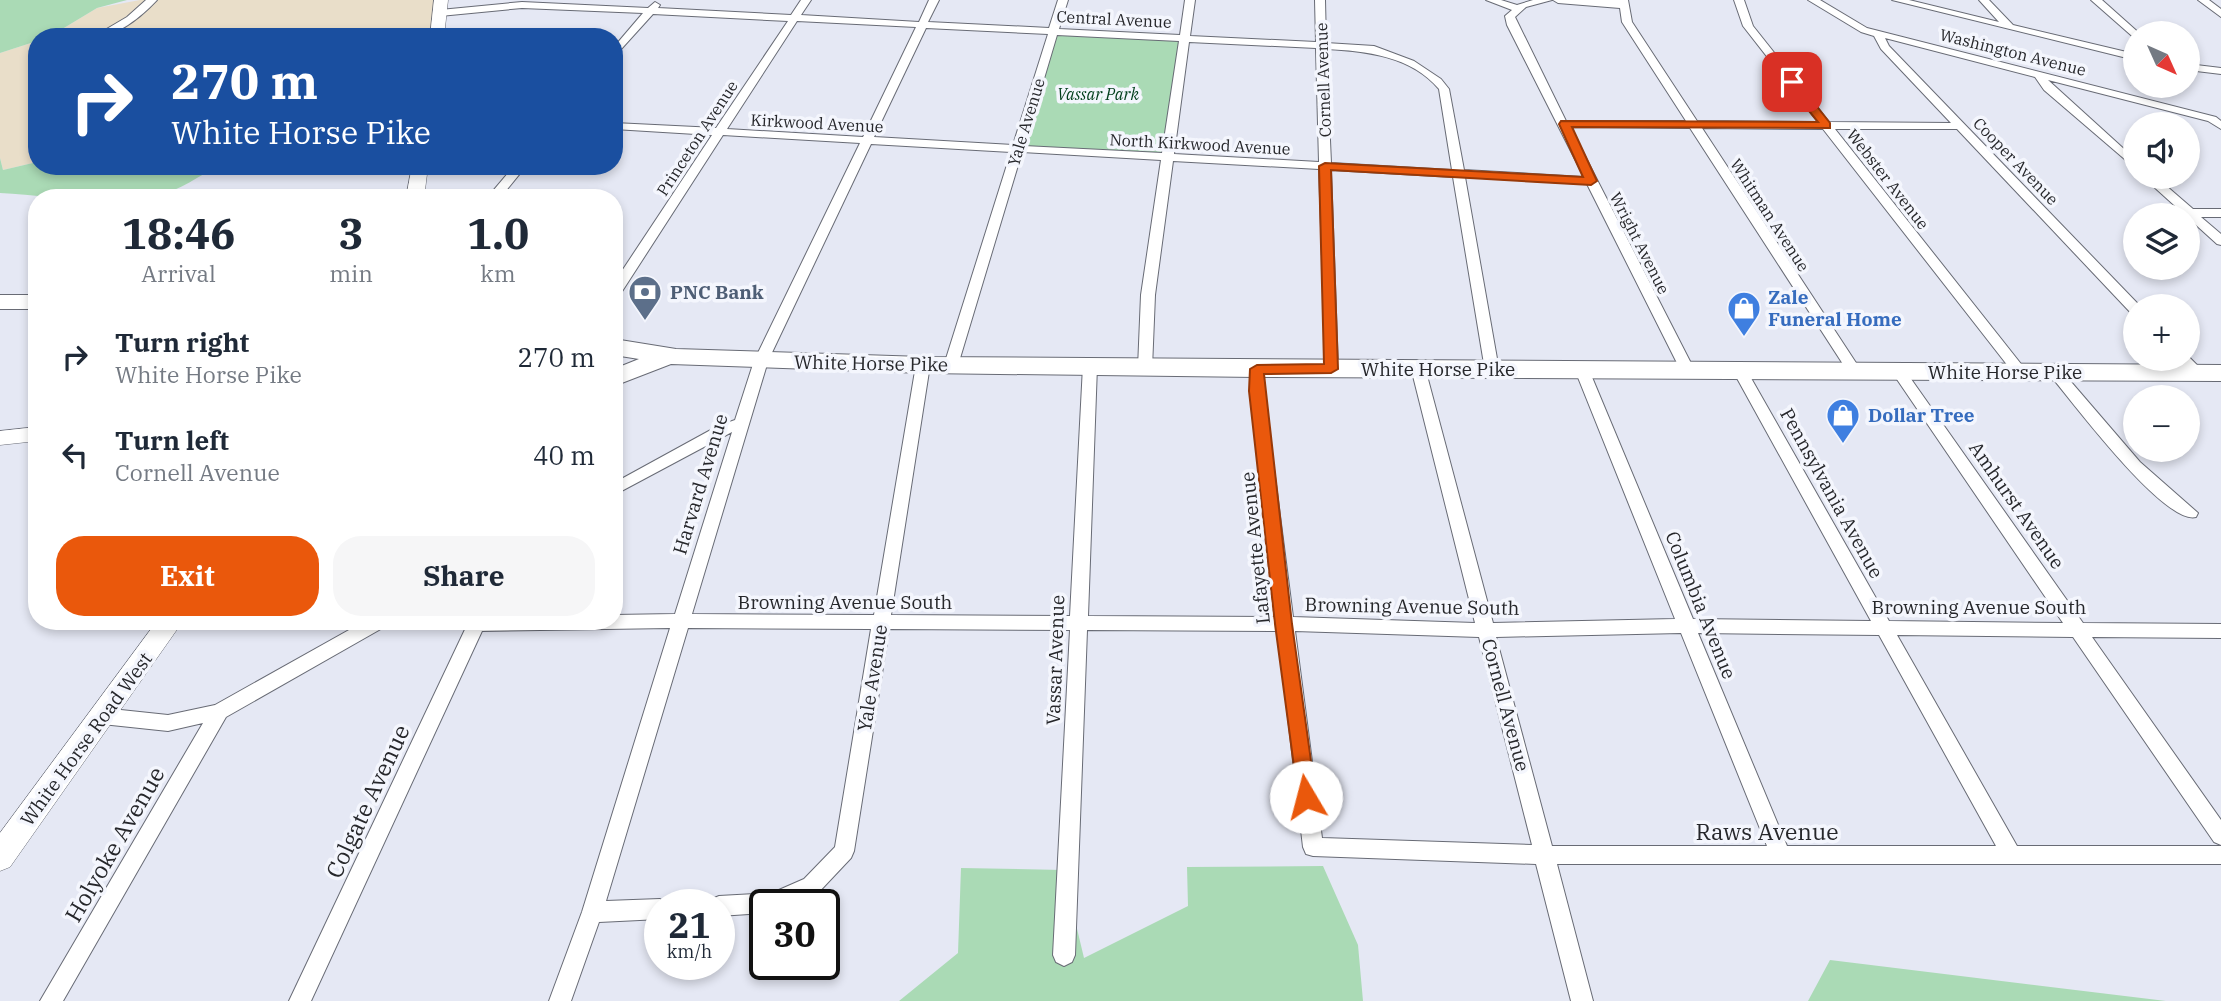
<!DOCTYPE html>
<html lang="en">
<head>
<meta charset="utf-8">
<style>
  body { margin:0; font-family:"IBM Plex Serif",serif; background:#f6f6f7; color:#1f2937; height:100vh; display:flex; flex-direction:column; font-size:26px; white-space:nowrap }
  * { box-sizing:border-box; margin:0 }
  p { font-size:23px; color:#747a83 }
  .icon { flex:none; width:38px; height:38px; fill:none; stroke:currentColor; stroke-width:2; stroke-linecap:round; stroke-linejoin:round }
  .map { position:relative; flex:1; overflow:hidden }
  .sheet { position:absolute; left:28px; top:189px; width:595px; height:441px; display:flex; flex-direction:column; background:#fff; border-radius:28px; box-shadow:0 4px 10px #0003 }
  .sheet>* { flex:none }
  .top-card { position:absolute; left:28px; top:28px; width:595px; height:147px; border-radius:28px; box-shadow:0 4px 10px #0003; background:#1a4fa0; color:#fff; overflow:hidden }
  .needle { width:46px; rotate:135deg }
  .buttons { position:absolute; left:2123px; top:21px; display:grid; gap:14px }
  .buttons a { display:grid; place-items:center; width:77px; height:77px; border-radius:50%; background:#fff; box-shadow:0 4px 10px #0003; font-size:35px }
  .speed { position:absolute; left:644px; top:889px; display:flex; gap:14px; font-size:35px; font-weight:700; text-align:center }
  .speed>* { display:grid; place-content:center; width:91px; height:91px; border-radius:50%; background:#fff; box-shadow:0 4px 10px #0003; line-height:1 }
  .speed small { font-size:18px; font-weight:400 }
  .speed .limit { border:4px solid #111; border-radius:10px; background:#fff; color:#111 }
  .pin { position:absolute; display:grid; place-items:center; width:60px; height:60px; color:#fff; margin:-30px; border-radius:14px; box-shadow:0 4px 10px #0006 }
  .me { position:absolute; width:77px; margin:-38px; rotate:352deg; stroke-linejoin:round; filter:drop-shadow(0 0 5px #0008) }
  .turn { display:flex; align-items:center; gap:24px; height:147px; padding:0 28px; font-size:32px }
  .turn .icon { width:91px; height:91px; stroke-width:2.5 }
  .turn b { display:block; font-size:49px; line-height:60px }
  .eta { display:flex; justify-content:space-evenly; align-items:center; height:119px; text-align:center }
  .eta b { font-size:42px; font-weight:800; line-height:49px }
  .action { display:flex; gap:14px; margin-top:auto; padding:14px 28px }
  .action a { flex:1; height:80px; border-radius:28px; background:#ea580c; color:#fff; font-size:28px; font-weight:800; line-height:80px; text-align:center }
  .action a+a { background:#f6f6f7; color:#1f2937 }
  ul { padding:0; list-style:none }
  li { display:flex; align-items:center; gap:21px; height:98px; padding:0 28px }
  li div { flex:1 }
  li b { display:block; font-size:26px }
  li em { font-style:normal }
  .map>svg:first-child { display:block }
</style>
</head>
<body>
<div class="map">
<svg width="2221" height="1001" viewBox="0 0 2221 1001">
  <rect width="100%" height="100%" fill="#e5e8f4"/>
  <path fill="#e9dec9" d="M140,0H441L437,37H49L97,8Z
    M37,41V162L3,170L0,158V53Z"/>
  <path fill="#aadab5" d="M0,0H127L97,8L49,37H37V41L0,53Z
    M1053,32L1185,38L1168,158L1018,150Z
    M0,158L3,170L37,162V166H219C200,175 179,191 159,195C113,205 48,196 0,193Z
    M1323,866L1358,945L1363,1001H899L958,953L961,868L1063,870L1084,958L1188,906L1187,867Z
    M1830,960L2166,1001H1808Z"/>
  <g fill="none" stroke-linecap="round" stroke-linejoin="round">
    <defs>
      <path id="street" d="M146,0H157C141,17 117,37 93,37L127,17Z
        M801,0H811L801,15L919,22L929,0H939L928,22L1049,28L1058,0H1068L1059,29L1180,35L1185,0H1195L1190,36L1316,42L1315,0H1325L1326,43L1374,46L1414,61L1441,79L1449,89L1464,170L1584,177L1507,25L1505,16L1512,10L1486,0H1501L1517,5L1533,0H1552L1526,7L1515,17L1566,121H1686L1622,22L1620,8L1558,3L1553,0H1628L1632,22L1697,121L1818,122L1743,26L1734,0H1744L1753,26L1829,122L1951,123L1881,49L1874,36L1861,32L1808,0H1820L1867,28L2216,117L2221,121V129L2208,121L2048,80L2135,159V168L2044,90L2035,77L1885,38L1889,46L2140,306H2135V313L2130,312L1957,129H1835L2025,369L2027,372L2020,377L2015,375L1823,129L1702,128L1862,372L1860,375H1850L1690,128L1570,127L1695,371L1693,374L1688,376L1681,371L1587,184L1465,177L1499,370L1492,375L1485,370L1453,177L1331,170L1338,369L1331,374L1326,372L1319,169L1173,161L1155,295L1152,368L1145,373L1140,371L1138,368L1141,295L1161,160L1022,152L958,365L951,370L944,365L1011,152L871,144L768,361L692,614L874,615L916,365L923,360L930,365L891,615L1070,616L1083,366L1090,361L1097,366L1088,616L1276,617L1250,391V369L1257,364L1264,369V391L1293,617L1475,623L1411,368L1418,363L1425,368L1493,623L1675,619L1575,370L1582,365L1589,370L1693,619L1871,621L1733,371L1740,366L1747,371L1889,621L2063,623L1894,375L1892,372L1899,367L1904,369L2083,623L2221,624V638L2092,637L2221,820V845L2214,842L2073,637L1897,635L2017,846H2221V864H1557L1593,1001H1571L1536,864L1313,856L1306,854L1303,847L1278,631L1087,630L1075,955L1072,962L1064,966L1056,962L1053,955L1070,630L889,629L854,851L851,858L818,893L792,905H765V913L719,916V905H709L712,899L719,896L772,893L804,879L835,847L871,629L688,628L606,901L660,899L669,905H660V919L599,922L571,1001H549L582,912L670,628L482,631L311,1001H289L469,621H614V615L675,614L732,432L614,495V483L718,426L735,420L754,361L860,143L723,135L621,293L614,297V283L712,135L614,129V123L716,128L788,21L653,14L614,57V47L643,13L522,8L440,16L435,13L440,10L522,2L648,8L655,2L660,5L658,8L791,15ZM797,21L916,27L863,137L727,129ZM926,28L1048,34L1013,145L874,137ZM1057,35L1179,41L1162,153L1024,146ZM1189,42L1316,48L1319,162L1174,154ZM1326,49C1366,51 1411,56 1439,89L1452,170L1331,163ZM1295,631L1479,637L1532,845L1322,838ZM1681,633L1767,846H1552L1496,637ZM1698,633L1879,635L1996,846H1787Z
        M1892,0H1909L1999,22L1979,0H1989L2013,25L2135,54V60Z
        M2091,0H2102L2139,33H2135V37L2132,36Z
        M2198,0H2209L2221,9V17Z
        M2188,64L2221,68V74L2188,70Z
        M514,166H526L500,198H487Z
        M2143,177H2156L2193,209H2221V217H2201L2221,234V245L2217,244Z
        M2188,356L2205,373L2203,376H2193L2176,359H2188Z
        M2055,367L2060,369L2140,462L2198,513L2196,517C2165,526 2071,400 2050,375L2048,372Z
        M365,621H389L386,626L226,717L63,1001H40L203,723L168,731L102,724L95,722L93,716L95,710L102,708L168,715L215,705Z"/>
      <path id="secondary" d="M434,0H448L444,37H430Z
        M412,166H428L424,198H406Z
        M37,427V441L0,445V431Z
        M157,621H183L10,867L0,871V833Z"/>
      <path id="highway" d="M0,295H37V309H0Z
        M614,339L676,349L923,357L2221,365V381L1257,377L923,373L671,364L614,386V369L639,359L614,355Z"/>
    </defs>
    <use href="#street" stroke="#686b75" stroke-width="2"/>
    <use href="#secondary" stroke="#686b75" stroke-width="1"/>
    <use href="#highway" stroke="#686b75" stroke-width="2"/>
    <use href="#street" fill="#fff" fill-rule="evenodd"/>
    <use href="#secondary" fill="#fff" fill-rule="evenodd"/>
    <use href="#highway" fill="#fff" fill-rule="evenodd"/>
  </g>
  <path fill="#ea580c" stroke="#983908" stroke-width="2" d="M1788,80H1796L1830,123V128L1572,127L1597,181L1591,185L1331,170L1338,369L1331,373L1264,374L1292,624L1316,797L1313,804L1306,806L1299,804L1275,624L1249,391L1250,369L1257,365L1324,364L1319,166L1325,163L1583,177L1559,124L1561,121L1818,122L1788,85Z"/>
  <defs>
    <symbol id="bank-pin" viewBox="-11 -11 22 30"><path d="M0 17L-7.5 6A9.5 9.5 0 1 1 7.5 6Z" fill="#5c6f8a" stroke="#f4f6fd"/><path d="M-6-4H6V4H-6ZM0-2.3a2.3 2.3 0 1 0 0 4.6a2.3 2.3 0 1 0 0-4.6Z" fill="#fff"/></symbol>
    <symbol id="shop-pin" viewBox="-11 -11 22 30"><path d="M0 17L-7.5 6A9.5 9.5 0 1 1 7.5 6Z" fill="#3f7fe0" stroke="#f4f6fd"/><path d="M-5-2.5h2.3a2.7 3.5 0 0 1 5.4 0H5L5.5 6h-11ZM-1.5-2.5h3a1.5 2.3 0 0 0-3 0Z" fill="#fff"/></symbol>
  </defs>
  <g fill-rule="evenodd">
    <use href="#bank-pin" x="626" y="273" width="38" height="52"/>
    <use href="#shop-pin" x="1725" y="289" width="38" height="52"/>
    <use href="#shop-pin" x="1824" y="396" width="38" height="52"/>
  </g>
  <g text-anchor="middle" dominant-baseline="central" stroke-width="7" stroke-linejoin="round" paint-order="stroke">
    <g font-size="16" fill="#26272b" stroke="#f4f6fd">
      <text transform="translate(1114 19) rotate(3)">Central Avenue</text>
      <text transform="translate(2013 52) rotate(14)">Washington Avenue</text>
      <text transform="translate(1323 80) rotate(-92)">Cornell Avenue</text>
      <text transform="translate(1026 122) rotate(-73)">Yale Avenue</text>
      <text transform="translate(817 123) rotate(3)">Kirkwood Avenue</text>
      <text transform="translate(697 138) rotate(-57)">Princeton Avenue</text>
      <text transform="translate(1200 144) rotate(3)">North Kirkwood Avenue</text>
      <text transform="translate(2016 161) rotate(46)">Cooper Avenue</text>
      <text transform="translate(1888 179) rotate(52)">Webster Avenue</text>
      <text transform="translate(1770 215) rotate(57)">Whitman Avenue</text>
      <text transform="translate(1640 243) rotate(63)">Wright Avenue</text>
    </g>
    <g font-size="16" font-style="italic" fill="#003e1a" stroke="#f4f6fd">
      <text x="1098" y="94">Vassar Park</text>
    </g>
    <g font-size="19" font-weight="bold" fill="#4e5e75" stroke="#f4f6fd" text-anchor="start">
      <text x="670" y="292">PNC Bank</text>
    </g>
    <g font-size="19" font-weight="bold" fill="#366cbe" stroke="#f4f6fd" text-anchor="start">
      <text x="1768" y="297">Zale<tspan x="1768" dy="22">Funeral Home</tspan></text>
      <text x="1868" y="415">Dollar Tree</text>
    </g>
    <g font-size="19" fill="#26272b" stroke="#f4f6fd">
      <text transform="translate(871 363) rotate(1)">White Horse Pike</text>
      <text x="1438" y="369">White Horse Pike</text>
      <text x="2005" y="372">White Horse Pike</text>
      <text transform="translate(700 484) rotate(-73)">Harvard Avenue</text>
      <text transform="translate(1832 493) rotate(61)">Pennsylvania Avenue</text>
      <text transform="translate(2017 505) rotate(55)">Amhurst Avenue</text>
      <text transform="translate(1255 548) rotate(-96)">Lafayette Avenue</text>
      <text x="845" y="602">Browning Avenue South</text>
      <text transform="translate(1701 605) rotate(68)">Columbia Avenue</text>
      <text transform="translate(1412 606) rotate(1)">Browning Avenue South</text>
      <text x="1979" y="607">Browning Avenue South</text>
      <text transform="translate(1055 660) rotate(-88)">Vassar Avenue</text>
      <text transform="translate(872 678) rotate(-81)">Yale Avenue</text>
      <text transform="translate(1506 705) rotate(75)">Cornell Avenue</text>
      <text transform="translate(86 739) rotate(-54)">White Horse Road West</text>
    </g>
    <g font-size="23" fill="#26272b" stroke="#f4f6fd">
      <text transform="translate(367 801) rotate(-65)">Colgate Avenue</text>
      <text x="1767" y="831">Raws Avenue</text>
      <text transform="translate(114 844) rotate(-60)">Holyoke Avenue</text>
    </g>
  </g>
</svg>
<div class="buttons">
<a><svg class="needle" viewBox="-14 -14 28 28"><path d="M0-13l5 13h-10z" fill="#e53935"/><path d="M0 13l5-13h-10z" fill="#747a83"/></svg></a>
<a><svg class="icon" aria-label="sound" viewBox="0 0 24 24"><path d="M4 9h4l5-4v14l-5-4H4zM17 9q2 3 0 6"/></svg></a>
<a><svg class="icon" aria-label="layers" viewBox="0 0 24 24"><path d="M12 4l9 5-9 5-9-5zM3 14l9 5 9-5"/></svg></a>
<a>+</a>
<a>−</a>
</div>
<div class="speed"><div>21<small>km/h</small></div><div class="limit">30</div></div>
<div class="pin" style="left:1792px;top:82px;background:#d93025"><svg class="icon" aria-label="arrive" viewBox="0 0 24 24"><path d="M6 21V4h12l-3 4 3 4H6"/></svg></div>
<svg class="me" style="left:1306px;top:797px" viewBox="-20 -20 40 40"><circle r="19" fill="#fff"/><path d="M0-13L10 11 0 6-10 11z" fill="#ea580c"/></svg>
<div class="top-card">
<div class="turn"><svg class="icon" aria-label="right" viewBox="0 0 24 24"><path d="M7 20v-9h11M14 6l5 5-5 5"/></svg><div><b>270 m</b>White Horse Pike</div></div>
</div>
<section class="sheet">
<div class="eta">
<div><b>18:46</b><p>Arrival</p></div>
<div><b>3</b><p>min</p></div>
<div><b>1.0</b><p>km</p></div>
</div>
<ul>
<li><svg class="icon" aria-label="right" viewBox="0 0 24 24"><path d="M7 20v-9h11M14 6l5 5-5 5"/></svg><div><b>Turn right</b><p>White Horse Pike</p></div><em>270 m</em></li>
<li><svg class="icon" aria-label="left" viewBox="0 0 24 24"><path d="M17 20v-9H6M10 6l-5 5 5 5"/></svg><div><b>Turn left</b><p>Cornell Avenue</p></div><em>40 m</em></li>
</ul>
<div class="action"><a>Exit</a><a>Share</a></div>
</section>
</div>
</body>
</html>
